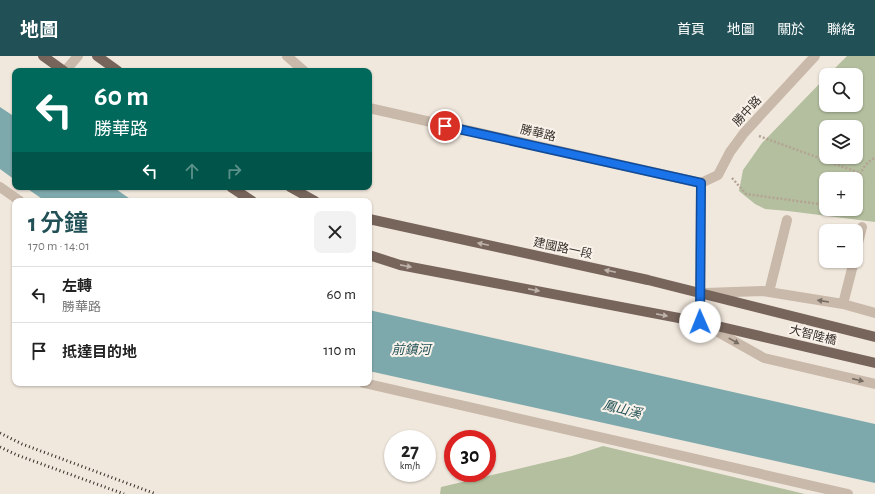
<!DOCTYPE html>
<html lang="zh-TW">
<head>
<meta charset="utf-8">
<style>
  body { margin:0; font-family:"Alegreya Sans","Noto Sans TC",sans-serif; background:#f2f2f2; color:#222; height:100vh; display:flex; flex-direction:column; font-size:15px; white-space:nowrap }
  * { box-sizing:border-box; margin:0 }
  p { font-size:13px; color:#767676 }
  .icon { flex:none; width:22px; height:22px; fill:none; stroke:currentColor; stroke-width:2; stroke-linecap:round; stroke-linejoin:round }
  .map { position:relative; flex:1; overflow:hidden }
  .sheet { position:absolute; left:12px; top:142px; width:360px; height:188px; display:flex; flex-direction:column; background:#fff; border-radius:8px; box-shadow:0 1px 3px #0004 }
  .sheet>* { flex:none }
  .banner { position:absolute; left:12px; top:12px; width:360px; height:122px; border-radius:8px; box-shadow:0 1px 3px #0004; background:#00695c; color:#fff; overflow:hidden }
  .controls { position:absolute; left:819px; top:12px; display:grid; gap:8px }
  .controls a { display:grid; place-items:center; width:44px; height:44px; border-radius:8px; background:#fff; box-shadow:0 1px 3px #0004; font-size:20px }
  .speed { position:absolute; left:384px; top:374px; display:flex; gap:8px; font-size:20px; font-weight:700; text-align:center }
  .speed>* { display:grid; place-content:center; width:52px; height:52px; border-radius:50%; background:#fff; box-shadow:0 1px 3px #0004; line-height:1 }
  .speed small { font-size:10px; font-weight:400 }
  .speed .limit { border:6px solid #d22; background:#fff; color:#111 }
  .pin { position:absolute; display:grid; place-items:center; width:34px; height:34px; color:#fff; margin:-17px; border:2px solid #fff; border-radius:50%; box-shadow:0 1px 4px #0007 }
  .me { position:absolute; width:44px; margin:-22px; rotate:359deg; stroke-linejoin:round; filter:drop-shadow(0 0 3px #0008) }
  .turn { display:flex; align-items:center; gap:14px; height:84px; padding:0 16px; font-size:18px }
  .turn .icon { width:52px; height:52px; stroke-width:2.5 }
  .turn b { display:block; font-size:28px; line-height:34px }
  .lanes { display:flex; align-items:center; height:38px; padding:0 16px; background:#0003; justify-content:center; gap:20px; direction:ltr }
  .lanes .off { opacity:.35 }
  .round { display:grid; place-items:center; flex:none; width:42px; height:42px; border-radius:8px; background:#f2f2f2 }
  .head { display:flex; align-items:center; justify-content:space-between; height:68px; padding:0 16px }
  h1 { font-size:24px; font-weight:600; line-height:30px; color:#215156 }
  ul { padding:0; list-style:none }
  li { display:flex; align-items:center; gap:12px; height:56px; padding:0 16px; border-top:1px solid #e0e0e0 }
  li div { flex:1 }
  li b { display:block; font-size:15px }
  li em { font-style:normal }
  header { display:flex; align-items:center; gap:24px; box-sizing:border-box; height:56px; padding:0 20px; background:#215156; color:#fff }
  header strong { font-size:19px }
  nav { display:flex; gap:22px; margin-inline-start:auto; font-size:14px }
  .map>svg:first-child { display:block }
</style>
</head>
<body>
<header>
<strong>地圖</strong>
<nav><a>首頁</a><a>地圖</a><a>關於</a><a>聯絡</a></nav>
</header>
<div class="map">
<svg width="875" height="438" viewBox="0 0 875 438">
  <rect width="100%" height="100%" fill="#f1e8dd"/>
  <path fill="#b3bf9e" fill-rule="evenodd" d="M847,0H875V166L788,155L765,153L755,148L739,135L743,114L762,87L826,21V49H856V19H828ZM826,71H856V101H826ZM826,123H856V153H826Z
    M603,390L805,438H440L441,431L572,400Z"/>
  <path fill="#7ea9ac" d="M0,51L15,61V124L0,113Z
    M25,131H113L133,145H45Z
    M369,254L875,368V427L369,315Z"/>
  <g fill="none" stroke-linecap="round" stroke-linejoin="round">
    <path stroke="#b4a394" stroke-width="2.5" stroke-dasharray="2 2" stroke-linecap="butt" d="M759,80L860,117
      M732,122L746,138L826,149
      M856,130C859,120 864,106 875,102"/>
    <path stroke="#c9b9aa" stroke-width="10" d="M287,0L304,15
      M65,15L78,0
      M369,52L701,127
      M701,127L700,266L764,302L875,328
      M701,127L718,119L730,96L744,77L815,0
      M0,131L20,145
      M856,195L862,171
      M769,236L787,164
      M705,237L762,235L843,248L875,257
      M843,248L854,205
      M364,327L848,438"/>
    <path stroke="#77655b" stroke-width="10" d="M43,0L64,15
      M97,0L118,15
      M231,131L252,145
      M290,131L315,145
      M369,163L648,224L875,281
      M369,199L400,209L700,266L875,307"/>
    <path stroke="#362e29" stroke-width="3" stroke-dasharray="1 3" stroke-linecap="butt" d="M0,377L22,388L156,438
      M0,391L17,399L124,438"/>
  </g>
  <defs><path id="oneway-solid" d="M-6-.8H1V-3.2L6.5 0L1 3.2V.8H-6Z"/></defs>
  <g fill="#beb3aa">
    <use href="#oneway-solid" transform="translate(483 188) rotate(-168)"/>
    <use href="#oneway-solid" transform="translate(406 210) rotate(11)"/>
    <use href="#oneway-solid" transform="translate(610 215) rotate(-168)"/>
    <use href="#oneway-solid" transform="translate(534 234) rotate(11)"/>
    <use href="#oneway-solid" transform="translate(662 259) rotate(11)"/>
  </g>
  <g fill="#786d63">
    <use href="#oneway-solid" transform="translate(823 245) rotate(-171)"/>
    <use href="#oneway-solid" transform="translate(734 285) rotate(29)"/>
    <use href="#oneway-solid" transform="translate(858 324) rotate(13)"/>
  </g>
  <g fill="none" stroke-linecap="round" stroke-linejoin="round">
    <defs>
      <path id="route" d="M445,70L701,127L700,266"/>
    </defs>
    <use href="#route" stroke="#114b97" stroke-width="10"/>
    <use href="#route" stroke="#1a73e8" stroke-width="7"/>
  </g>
  <g text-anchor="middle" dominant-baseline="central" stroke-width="4" stroke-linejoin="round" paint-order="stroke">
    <g font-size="12" fill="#362e29" stroke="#f9f2ea">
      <text transform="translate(747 55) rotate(-48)">勝中路</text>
      <text transform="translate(538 77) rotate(13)">勝華路</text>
      <text transform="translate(563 192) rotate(12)">建國路一段</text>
      <text transform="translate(813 279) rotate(14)">大智陸橋</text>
    </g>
    <g font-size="13" font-style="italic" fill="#215156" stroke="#f9f2ea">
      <text x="411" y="294">前鎮河</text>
      <text transform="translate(622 354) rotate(14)">鳳山溪</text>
    </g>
  </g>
</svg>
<div class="controls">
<a><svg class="icon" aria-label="search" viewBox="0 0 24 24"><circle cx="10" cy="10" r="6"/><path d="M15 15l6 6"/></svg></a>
<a><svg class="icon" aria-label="layers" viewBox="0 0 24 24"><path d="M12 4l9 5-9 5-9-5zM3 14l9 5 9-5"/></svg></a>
<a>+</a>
<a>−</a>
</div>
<div class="speed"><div>27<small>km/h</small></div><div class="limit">30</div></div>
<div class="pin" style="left:445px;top:70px;background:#d93025"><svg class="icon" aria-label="arrive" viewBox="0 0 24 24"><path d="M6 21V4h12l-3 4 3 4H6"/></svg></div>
<svg class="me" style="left:700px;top:266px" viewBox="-20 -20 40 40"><circle r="19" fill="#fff"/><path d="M0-13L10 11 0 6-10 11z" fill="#1a73e8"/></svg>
<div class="banner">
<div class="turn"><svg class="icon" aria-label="left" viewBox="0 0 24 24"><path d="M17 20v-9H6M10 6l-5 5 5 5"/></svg><div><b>60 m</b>勝華路</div></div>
<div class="lanes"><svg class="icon" aria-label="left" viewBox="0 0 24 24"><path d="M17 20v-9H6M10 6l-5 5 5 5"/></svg><svg class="icon off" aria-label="ahead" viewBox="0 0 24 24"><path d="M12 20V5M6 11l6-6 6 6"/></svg><svg class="icon off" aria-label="right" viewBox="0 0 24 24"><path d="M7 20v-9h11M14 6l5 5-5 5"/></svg></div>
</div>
<section class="sheet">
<div class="head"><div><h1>1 分鐘</h1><p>170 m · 14:01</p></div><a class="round"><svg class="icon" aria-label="close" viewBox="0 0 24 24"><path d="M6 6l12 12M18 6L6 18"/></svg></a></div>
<ul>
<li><svg class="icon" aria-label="left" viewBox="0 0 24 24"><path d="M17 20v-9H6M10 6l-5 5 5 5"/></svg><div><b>左轉</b><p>勝華路</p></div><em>60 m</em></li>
<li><svg class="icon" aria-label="arrive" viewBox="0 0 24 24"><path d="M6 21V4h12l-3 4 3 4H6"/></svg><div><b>抵達目的地</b></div><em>110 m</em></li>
</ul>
</section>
</div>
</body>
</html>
